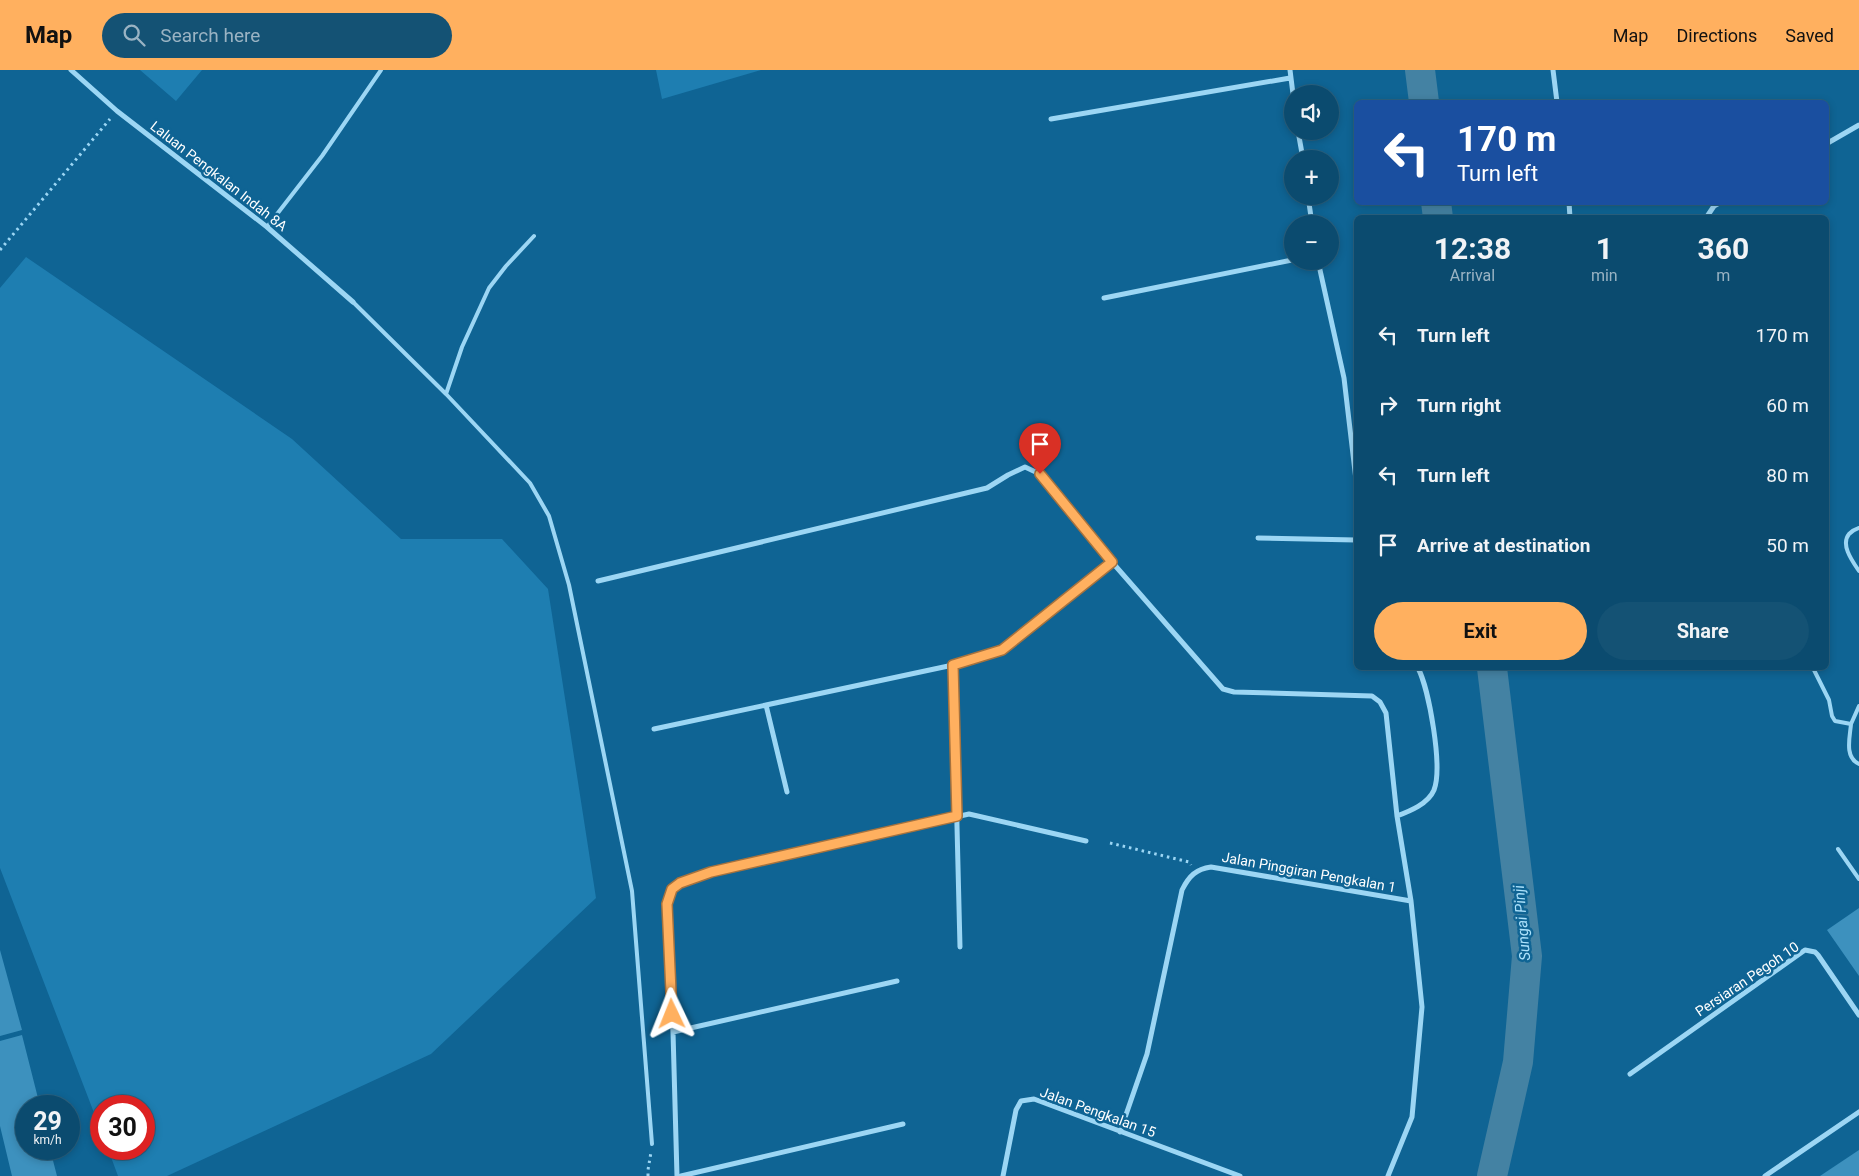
<!DOCTYPE html>
<html lang="en">
<head>
<meta charset="utf-8">
<style>
  body { margin:0; font-family:Roboto,sans-serif; background:#145274; color:#f1f3f6; height:100vh; display:flex; flex-direction:column; font-size:19px; white-space:nowrap }
  * { box-sizing:border-box; margin:0 }
  p { font-size:16px; color:#9ab3c3 }
  .icon { flex:none; width:28px; height:28px; fill:none; stroke:currentColor; stroke-width:2; stroke-linecap:round; stroke-linejoin:round }
  .map { position:relative; flex:1; overflow:hidden }
  .sheet { position:absolute; left:1354px; top:145px; width:475px; height:455px; display:flex; flex-direction:column; background:#0b4b6f; border-radius:8px; box-shadow:0 2px 8px #0003,0 0 0 1px #2b6382 }
  .sheet>* { flex:none }
  .banner { position:absolute; left:1354px; top:30px; width:475px; height:105px; border-radius:8px; box-shadow:0 2px 8px #0003,0 0 0 1px #2b6382; background:#1a4fa0; color:#fff; overflow:hidden }
  .tools { position:absolute; left:1284px; top:15px; display:grid; gap:10px }
  .tools a { display:grid; place-items:center; width:55px; height:55px; border-radius:50%; background:#0b4b6f; box-shadow:0 2px 8px #0003,0 0 0 1px #2b6382; font-size:25px }
  .speed { position:absolute; left:15px; top:1025px; display:flex; gap:10px; font-size:25px; font-weight:700; text-align:center }
  .speed>* { display:grid; place-content:center; width:65px; height:65px; border-radius:50%; background:#0b4b6f; box-shadow:0 2px 8px #0003,0 0 0 1px #2b6382; line-height:1 }
  .speed small { font-size:12px; font-weight:400 }
  .speed .limit { border:8px solid #d22; background:#fff; color:#111 }
  .pin { position:absolute; display:grid; place-items:center; width:42px; height:42px; color:#fff; margin:-51px -21px; border-radius:50% 50% 50% 0; rotate:-45deg; box-shadow:0 0 5px #0007 }
  .pin .icon { rotate:45deg }
  .me { position:absolute; width:55px; margin:-28px; rotate:358deg; stroke-linejoin:round; filter:drop-shadow(0 0 4px #0008) }
  .turn { display:flex; align-items:center; gap:18px; height:105px; padding:0 20px; font-size:22px }
  .turn .icon { width:65px; height:65px; stroke-width:2.5 }
  .turn b { display:block; font-size:35px; line-height:42px }
  .eta { display:flex; justify-content:space-evenly; align-items:center; height:85px; text-align:center }
  .eta b { font-size:30px; font-weight:700; line-height:35px }
  .action { display:flex; gap:10px; margin-top:auto; padding:10px 20px }
  .action a { flex:1; height:58px; border-radius:30px; background:#ffb05f; color:#111; font-size:20px; font-weight:700; line-height:58px; text-align:center }
  .action a+a { background:#145274; color:#f1f3f6 }
  ul { padding:0; list-style:none }
  li { display:flex; align-items:center; gap:15px; height:70px; padding:0 20px }
  li div { flex:1 }
  li b { display:block; font-size:19px }
  li em { font-style:normal }
  header { display:flex; align-items:center; gap:30px; box-sizing:border-box; height:70px; padding:0 25px; background:#ffb05f; color:#111 }
  header strong { font-size:24px }
  nav { display:flex; gap:28px; margin-inline-start:auto; font-size:18px }
  .search { width:350px; height:45px; background:#145274; display:flex; align-items:center; gap:12px; box-sizing:border-box; padding:0 18px; border-radius:28px; color:#9ab3c3; font-size:19px }
  .map>svg:first-child { display:block }
</style>
</head>
<body>
<header>
<strong>Map</strong>
<div class="search"><svg class="icon" aria-label="search" viewBox="0 0 24 24"><circle cx="10" cy="10" r="6"/><path d="M15 15l6 6"/></svg>Search here</div>
<nav><a>Map</a><a>Directions</a><a>Saved</a></nav>
</header>
<div class="map">
<svg width="1859" height="1106" viewBox="0 0 1859 1106">
  <rect width="100%" height="100%" fill="#0f6494"/>
  <path fill="#1e7eb1" d="M140,0H202L176,31Z
    M656,0H761L662,29Z
    M26,187L292,369L401,469H502L548,519L596,828L431,984L167,1106H118L108,1079H144V1036H101V1061L0,798V218Z"/>
  <g fill="none" stroke-linecap="round" stroke-linejoin="round">
    <path stroke="#4482a3" stroke-width="30" d="M1420,0L1424,32
      M1436,132L1438,148
      M1492,1106L1518,992L1527,886L1492,598"/>
  </g>
  <path fill="#3d91be" d="M1859,838V906L1827,860Z
    M0,880L22,960L0,966Z
    M22,965L40,1036H26V1079H50L57,1106H12L0,1056V971Z
    M1859,1080V1106H1820Z"/>
  <g fill="none" stroke-linecap="round" stroke-linejoin="round">
    <path stroke="#9cd6f4" stroke-width="3" stroke-dasharray="2.5 4" stroke-linecap="butt" d="M0,180L110,49
      M1110,773L1189,792L1191,795
      M648,1106V1100L651,1082"/>
    <path stroke="#9cd6f4" stroke-width="4" d="M267,157L322,86L381,0
      M353,232L446,324L530,413L549,446L569,515L632,821L652,1074
      M446,324L462,277L489,218L506,196L534,166
      M1859,458C1856,459 1851,462 1849,464C1840,475 1853,492 1859,501
      M1813,598L1829,630L1832,646L1835,651L1851,654L1859,636
      M1851,654C1850,667 1844,687 1859,694
      M1838,779L1859,809"/>
    <path stroke="#9cd6f4" stroke-width="5" d="M71,0L117,41L267,157L353,232
      M1290,0L1293,24
      M1553,0L1557,32
      M1051,49L1290,8
      M1298,61L1303,89
      M1826,74L1859,55
      M1308,126L1312,154
      M1569,132L1570,148
      M1706,148L1714,136L1721,132
      M1318,191L1344,308L1356,410
      M1104,228L1292,190
      M1826,260L1827,259
      M1258,468L1356,470
      M598,511L987,418L1008,405L1025,397L1040,404L1112,492L1223,619L1234,622L1372,626L1380,632L1386,643L1397,746L1411,831
      M953,595L960,877
      M766,635L787,722
      M654,659L953,595L1002,580L1112,492
      M1397,746C1410,741 1428,734 1434,720C1443,697 1429,619 1418,598
      M673,962L897,911
      M1630,1004L1805,880L1815,882L1818,885L1859,945
      M1120,1062L1147,984L1182,820C1189,806 1196,799 1211,797L1411,831L1422,937L1412,1047L1388,1106
      M677,1106L673,962L667,834L672,819L680,813L711,802L969,744L1086,771
      M681,1106L903,1054
      M1003,1106L1016,1040L1021,1031L1034,1029L1240,1106
      M1765,1106L1859,1042"/>
  </g>
  <g fill="none" stroke-linecap="round" stroke-linejoin="round">
    <defs>
      <path id="route" d="M672,944L667,834L672,819L680,813L711,802L957,746L953,595L1002,580L1112,492L1040,404"/>
    </defs>
    <use href="#route" stroke="#a6723e" stroke-width="12"/>
    <use href="#route" stroke="#ffb05f" stroke-width="9"/>
  </g>
  <g text-anchor="middle" dominant-baseline="central" stroke-width="5" stroke-linejoin="round" paint-order="stroke">
    <g font-size="14" fill="#fff" stroke="#0f6494">
      <text transform="translate(219 106) rotate(38)">Laluan Pengkalan Indah 8A</text>
      <text transform="translate(1309 802) rotate(10)">Jalan Pinggiran Pengkalan 1</text>
      <text transform="translate(1747 909) rotate(-34)">Persiaran Pegoh 10</text>
      <text transform="translate(1098 1042) rotate(20)">Jalan Pengkalan 15</text>
    </g>
    <g font-size="15" font-style="italic" fill="#ace1fb" stroke="#0f6494">
      <text transform="translate(1522 853) rotate(-95)">Sungai Pinji</text>
    </g>
  </g>
</svg>
<div class="tools">
<a><svg class="icon" aria-label="sound" viewBox="0 0 24 24"><path d="M4 9h4l5-4v14l-5-4H4zM17 9q2 3 0 6"/></svg></a>
<a>+</a>
<a>−</a>
</div>
<div class="speed"><div>29<small>km/h</small></div><div class="limit">30</div></div>
<div class="pin" style="left:1040px;top:404px;background:#d93025"><svg class="icon" aria-label="arrive" viewBox="0 0 24 24"><path d="M6 21V4h12l-3 4 3 4H6"/></svg></div>
<svg class="me" style="left:672px;top:944px" viewBox="-20 -20 40 40"><path d="M0-17L14 15 0 8-14 15z" fill="#ffb05f" stroke="#fff" stroke-width="4"/></svg>
<div class="banner">
<div class="turn"><svg class="icon" aria-label="left" viewBox="0 0 24 24"><path d="M17 20v-9H6M10 6l-5 5 5 5"/></svg><div><b>170 m</b>Turn left</div></div>
</div>
<section class="sheet">
<div class="eta">
<div><b>12:38</b><p>Arrival</p></div>
<div><b>1</b><p>min</p></div>
<div><b>360</b><p>m</p></div>
</div>
<ul>
<li><svg class="icon" aria-label="left" viewBox="0 0 24 24"><path d="M17 20v-9H6M10 6l-5 5 5 5"/></svg><div><b>Turn left</b></div><em>170 m</em></li>
<li><svg class="icon" aria-label="right" viewBox="0 0 24 24"><path d="M7 20v-9h11M14 6l5 5-5 5"/></svg><div><b>Turn right</b></div><em>60 m</em></li>
<li><svg class="icon" aria-label="left" viewBox="0 0 24 24"><path d="M17 20v-9H6M10 6l-5 5 5 5"/></svg><div><b>Turn left</b></div><em>80 m</em></li>
<li><svg class="icon" aria-label="arrive" viewBox="0 0 24 24"><path d="M6 21V4h12l-3 4 3 4H6"/></svg><div><b>Arrive at destination</b></div><em>50 m</em></li>
</ul>
<div class="action"><a>Exit</a><a>Share</a></div>
</section>
</div>
</body>
</html>
